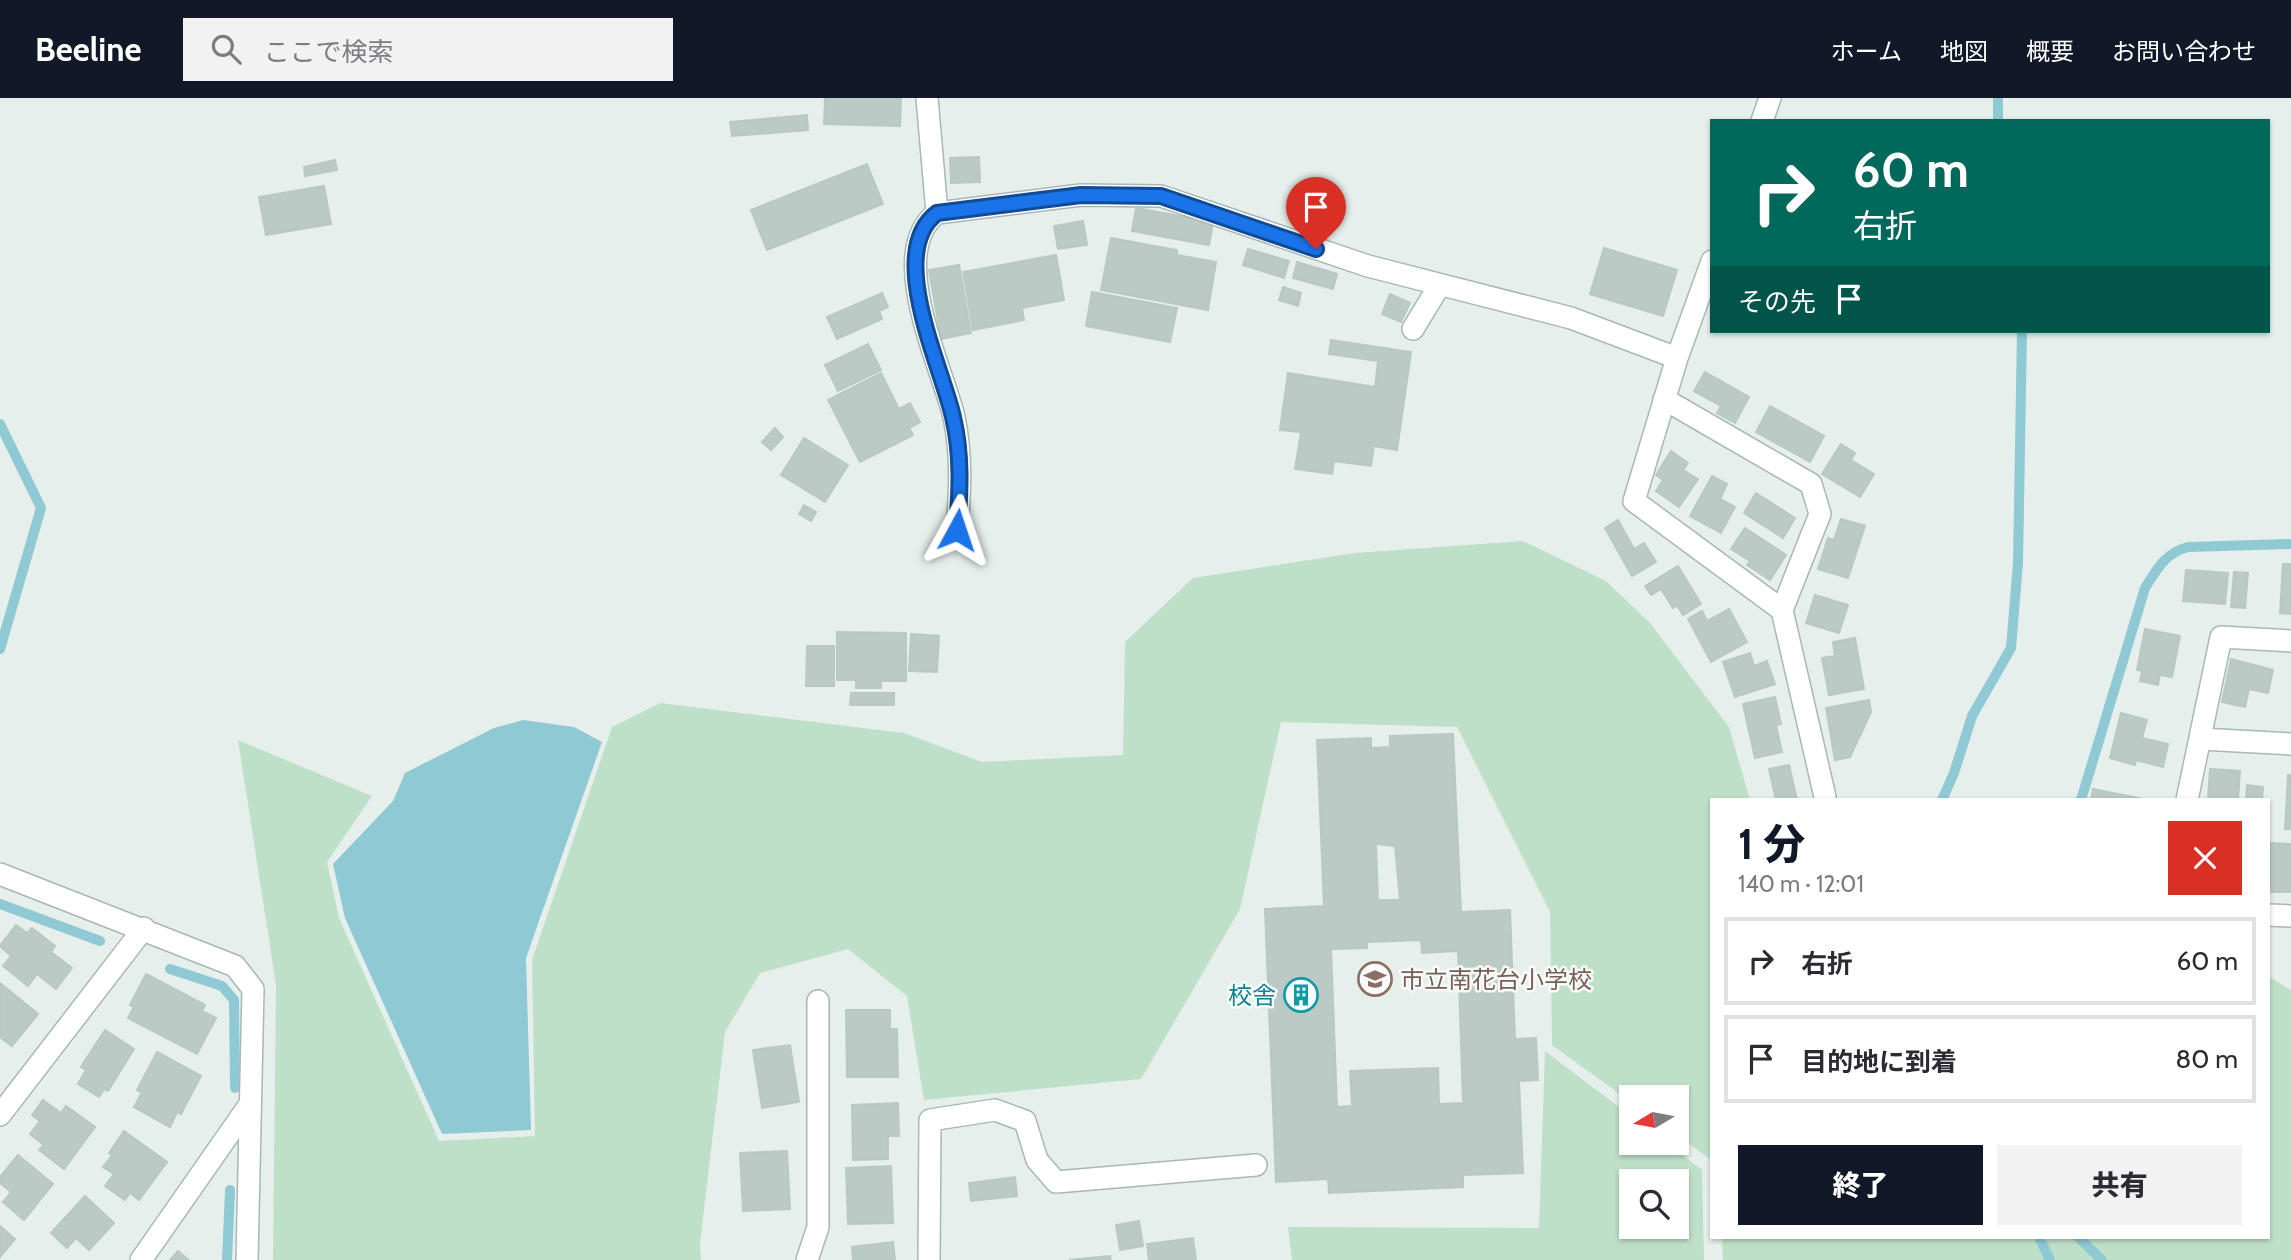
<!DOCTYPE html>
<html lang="ja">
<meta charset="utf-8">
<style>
:root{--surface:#fff;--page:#f2f2f3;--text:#2b2b33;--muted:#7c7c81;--line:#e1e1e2;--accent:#111827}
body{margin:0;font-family:Cabin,"Noto Sans JP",sans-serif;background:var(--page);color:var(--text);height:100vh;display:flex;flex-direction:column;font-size:26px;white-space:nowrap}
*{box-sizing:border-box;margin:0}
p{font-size:23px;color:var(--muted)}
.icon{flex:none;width:38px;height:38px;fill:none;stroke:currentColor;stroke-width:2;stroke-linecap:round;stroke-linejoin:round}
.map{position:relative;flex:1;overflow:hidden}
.details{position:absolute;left:1710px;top:700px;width:560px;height:441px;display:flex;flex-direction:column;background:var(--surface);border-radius:0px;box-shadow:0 2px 5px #0004}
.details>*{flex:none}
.banner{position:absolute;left:1710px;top:21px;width:560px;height:214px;border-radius:0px;box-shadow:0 2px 5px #0004;background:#00695c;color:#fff;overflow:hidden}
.needle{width:46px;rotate:260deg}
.tools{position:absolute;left:1619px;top:987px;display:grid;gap:14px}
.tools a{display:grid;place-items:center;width:70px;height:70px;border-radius:0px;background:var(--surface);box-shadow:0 2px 5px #0004;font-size:35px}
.pin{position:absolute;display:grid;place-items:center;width:60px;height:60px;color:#fff;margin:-72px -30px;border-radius:50% 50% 50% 0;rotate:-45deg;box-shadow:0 0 7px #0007}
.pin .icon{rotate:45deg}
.me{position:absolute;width:77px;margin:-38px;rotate:5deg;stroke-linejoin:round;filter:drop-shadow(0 0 5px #0008)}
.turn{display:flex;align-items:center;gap:24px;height:147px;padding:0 28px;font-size:32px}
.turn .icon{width:91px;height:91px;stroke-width:2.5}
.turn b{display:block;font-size:49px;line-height:60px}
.then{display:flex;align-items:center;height:66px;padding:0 28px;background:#0003;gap:14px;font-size:26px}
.round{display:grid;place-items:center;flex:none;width:74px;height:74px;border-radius:0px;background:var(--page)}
.headline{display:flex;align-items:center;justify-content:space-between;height:119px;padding:0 28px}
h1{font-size:42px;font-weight:800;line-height:52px;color:var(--accent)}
.button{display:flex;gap:14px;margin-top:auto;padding:14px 28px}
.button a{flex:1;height:80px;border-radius:0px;background:var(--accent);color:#fff;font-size:28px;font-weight:800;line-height:80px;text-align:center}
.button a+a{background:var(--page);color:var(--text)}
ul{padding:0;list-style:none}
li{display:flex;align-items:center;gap:21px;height:88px;margin:0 14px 10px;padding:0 14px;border:4px solid var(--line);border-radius:0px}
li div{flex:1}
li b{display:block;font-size:26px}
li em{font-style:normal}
header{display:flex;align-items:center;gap:42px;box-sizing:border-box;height:98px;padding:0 35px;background:var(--accent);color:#fff}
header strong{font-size:33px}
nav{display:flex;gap:38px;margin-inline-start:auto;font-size:24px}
.search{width:490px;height:63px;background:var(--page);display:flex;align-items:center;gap:18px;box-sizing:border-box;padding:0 24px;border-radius:0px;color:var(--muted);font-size:26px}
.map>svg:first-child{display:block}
</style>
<header>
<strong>Beeline</strong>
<div class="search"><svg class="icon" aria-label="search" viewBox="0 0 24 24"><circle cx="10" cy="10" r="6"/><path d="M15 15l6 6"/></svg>ここで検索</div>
<nav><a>ホーム</a><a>地図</a><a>概要</a><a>お問い合わせ</a></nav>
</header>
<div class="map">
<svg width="2291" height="1162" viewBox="0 0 2291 1162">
<rect width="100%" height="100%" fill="#e6efeb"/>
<path fill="#bfe0c8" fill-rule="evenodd" d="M1523,443L1606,483L1650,525L1729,629L1750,702H1712L1711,1062L1677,1037L1676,999H1631V1004L1552,947L1550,814L1457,629L1281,624L1240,811L1141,981L924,1002L907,898L848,851L760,875L725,934L700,1145L701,1162H273L276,887L238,642L372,698L327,764L339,820L439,1043L535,1038L532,862L612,629L660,605L904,635L982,664L1123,657L1125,544L1193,480L1355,455Z
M2268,878L2291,892V1162H1723L1722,1139H2268Z
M1545,953L1631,1018V1045H1666L1702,1072L1704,1162H1292L1288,1129L1539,1130ZM1631,1083H1676V1129H1631Z"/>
<path fill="#8ec9d4" d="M523,622L574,629L602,644L526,860L531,1032L442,1036L345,820L333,766L393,703L405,675L494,630Z"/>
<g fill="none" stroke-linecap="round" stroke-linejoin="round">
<path stroke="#8ec9d4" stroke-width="10" d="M1998,23V0
M0,326L41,410L0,551
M1942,702L1954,675L1972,618L2011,550L2018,465L2022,233
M2081,702L2145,490C2157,471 2165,455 2188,449L2291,446
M0,806L100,843
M170,871L222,888L234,902L235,990
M2039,1139L2050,1162
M2078,1139L2102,1162
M227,1162L230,1092"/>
</g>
<path fill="#bbcac4" stroke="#b8c9c2" stroke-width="2" fill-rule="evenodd" d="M825,0H901L900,28L824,26Z
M807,17L808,32L732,38L730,24Z
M979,59L980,84L951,85L950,60Z
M335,62L337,72L305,78L304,69Z
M867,66L883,106L767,152L751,112Z
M324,88L331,126L266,137L259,99Z
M1136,110L1213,124L1209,147L1132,133Z
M1083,123L1087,147L1058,151L1054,128Z
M1111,140L1177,152V157L1216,164L1208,212L1101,192Z
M1604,150L1677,172L1663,218L1590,196Z
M1248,151L1289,163L1284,180L1243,167Z
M1056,157L1064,202L1022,210L1024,222L973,232L963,174Z
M1297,164L1337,176L1333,191L1293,180Z
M959,167L971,235L941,241L929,172Z
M1283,189L1301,195L1298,208L1279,202Z
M1092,194L1177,210L1170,244L1086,228Z
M882,195L888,209L879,213L882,221L837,241L827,219Z
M1390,196L1410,205L1401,224L1382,216Z
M1331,242L1411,254L1397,352L1374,348L1371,368L1334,363L1332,376L1295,371L1301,334L1280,332L1288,275L1375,289L1378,263L1329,256Z
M868,246L881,272L838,293L825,267Z
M1705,274L1749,299L1735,325L1717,315L1721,308L1694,293Z
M881,275L899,311L910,305L920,324L909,330L913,337L860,364L828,302Z
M1770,308L1824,338L1810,364L1756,334Z
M775,330L783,339L771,352L762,344Z
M804,340L848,367L825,404L781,377Z
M1841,346L1855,355L1851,362L1874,376L1860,399L1822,376Z
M1671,353L1688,365L1683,372L1698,381L1679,409L1656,393L1663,382L1656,377Z
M1712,378L1727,386L1720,401L1735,409L1721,435L1690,418Z
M1756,395L1795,420L1783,440L1744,415Z
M804,407L816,414L811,423L799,416Z
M1841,421L1865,428L1848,480L1818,471L1828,440L1834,442Z
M1618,422L1634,451L1644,445L1656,464L1632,478L1605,430Z
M1745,430L1786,457L1770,482L1747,467L1750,463L1731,451Z
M2283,466H2291V516L2280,515Z
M1678,468L1701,506L1683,517L1677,507L1673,510L1661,491L1651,497L1645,488Z
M2186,472L2228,475L2225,506L2183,503Z
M2234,474L2248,475L2245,510L2231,509Z
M1815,497L1848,507L1839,535L1806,525Z
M1729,511L1747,544L1711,564L1688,521L1702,513L1707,523Z
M2145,531L2180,538L2172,579L2160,577L2158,587L2140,583L2142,573L2137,572Z
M837,534L906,535V583H881V590H856V582H837Z
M911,536L939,538L937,574L909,573Z
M1855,540L1864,591L1829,597L1822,560L1835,558L1833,544Z
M807,548H834V588H806Z
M1750,555L1754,568L1767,563L1775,586L1735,599L1723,564Z
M2231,561L2273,572L2268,595L2249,591L2245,609L2222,604Z
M851,595H894V607H850Z
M1775,599L1781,626L1776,627L1782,654L1755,660L1743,606Z
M1869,602L1871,614L1850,659L1835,662L1826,610Z
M2121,615L2147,622L2142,640L2168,646L2163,669L2136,662L2135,667L2110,660Z
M1453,636L1461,814L1510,812L1515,941L1536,940L1538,982L1519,983L1523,1075L1463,1077V1089L1329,1095L1328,1081L1276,1084L1265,811L1324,808L1317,642L1371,640V650L1390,649V638ZM1376,746L1395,748L1400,802H1378ZM1421,842L1422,855L1458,853L1463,1005L1439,1006L1438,970L1350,973L1352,1008L1337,1009L1331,851L1367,850V844Z
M1789,667L1797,702H1776L1769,671Z
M2210,671L2240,673L2238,702H2208Z
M2288,677H2291V731H2285Z
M2247,687L2263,689L2262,702H2246Z
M2093,691L2143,701L2091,702Z
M2268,745L2291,746V794H2268Z
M16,827L27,835L32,830L55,848L51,854L72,870L56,891L37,876L28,888L3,868L11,858L0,848Z
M146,876L205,907L202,913L216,920L197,956L128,920L134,909L130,907Z
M0,885L38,916L12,948L0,939Z
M846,912H890V931H897L898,979H847Z
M105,932L134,951L108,993L104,991L99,999L78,986L86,972L81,969Z
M790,947L799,1004L762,1010L753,952Z
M157,954L201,978L181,1016L177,1014L170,1029L134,1009L142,994L137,992Z
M43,1002L61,1015L66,1008L95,1029L64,1071L39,1052L44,1047L30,1036L40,1023L32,1017Z
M898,1005L899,1038H888V1061L853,1062L852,1007Z
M124,1033L167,1064L139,1102L130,1095L125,1102L105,1088L114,1076L103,1069L112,1057L109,1055Z
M787,1053L790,1111L743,1113L740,1055Z
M18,1057L53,1086L24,1122L3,1104L11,1094L0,1085V1079Z
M891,1068L893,1125L848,1126L846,1070Z
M1015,1079L1017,1098L971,1103L969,1085Z
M85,1098L114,1125L89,1152L76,1140L67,1150L51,1135Z
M1139,1123L1143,1148L1120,1152L1116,1127Z
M0,1128L15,1141L0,1159Z
M1193,1140L1196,1162H1149L1147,1146Z
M893,1144L895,1162H853L852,1149Z
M178,1153L189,1162H170Z
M1110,1158L1111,1162H1069Z"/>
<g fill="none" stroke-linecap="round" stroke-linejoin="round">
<g stroke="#a8b8b2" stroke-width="24">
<path id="minor" d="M927,0L937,115
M1762,23L1770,0
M1413,231L1439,188
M1677,260L1634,403L1782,512L1825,699
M1664,301L1811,386L1820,416L1782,512
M957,432C960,393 962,357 954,319C942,269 885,154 937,115L1081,97L1161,98L1368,168L1571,220L1677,260L1712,163
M2201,641L2291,646
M2187,702L2221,539L2291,543
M0,776L235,868L253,891L247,1162
M2268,817L2291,818
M0,1017L144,830
M141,1162L250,1006
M807,1162L818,1129V903
M929,1162L930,1022L995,1012L1025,1023L1037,1062L1056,1084L1256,1067"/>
</g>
<use href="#minor" stroke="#fff" stroke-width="21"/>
</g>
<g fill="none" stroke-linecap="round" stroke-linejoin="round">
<g stroke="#114b97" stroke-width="18">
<path id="route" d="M957,432C960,393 962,357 953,319C942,269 885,154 937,115L1081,97L1161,98L1316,151"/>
</g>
<use href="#route" stroke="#1a73e8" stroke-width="12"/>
</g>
<defs>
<g id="school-ring" transform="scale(1.75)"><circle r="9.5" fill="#f7fbf9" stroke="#8d6e63" stroke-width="1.5"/><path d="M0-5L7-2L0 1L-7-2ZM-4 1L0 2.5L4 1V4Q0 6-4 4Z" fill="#8d6e63"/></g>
<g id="building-ring" transform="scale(1.75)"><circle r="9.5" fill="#f7fbf9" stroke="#0f9aa8" stroke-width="1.5"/><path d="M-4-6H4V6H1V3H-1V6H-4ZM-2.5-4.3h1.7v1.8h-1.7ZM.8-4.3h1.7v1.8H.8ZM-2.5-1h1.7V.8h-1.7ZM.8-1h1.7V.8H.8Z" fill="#0f9aa8"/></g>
</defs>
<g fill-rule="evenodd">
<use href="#school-ring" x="1375" y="881"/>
<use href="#building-ring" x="1301" y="897"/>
</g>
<g text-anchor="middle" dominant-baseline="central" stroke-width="5" stroke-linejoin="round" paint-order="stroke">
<g font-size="24" fill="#785e54" stroke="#f7fbf9" text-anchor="start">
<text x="1400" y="881">市立南花台小学校</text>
</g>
<g font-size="24" fill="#0d838f" stroke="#f7fbf9" text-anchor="end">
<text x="1276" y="897">校舎</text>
</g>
</g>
</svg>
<div class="tools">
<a><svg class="needle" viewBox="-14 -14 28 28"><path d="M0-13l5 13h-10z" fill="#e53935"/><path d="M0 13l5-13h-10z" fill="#7c7c81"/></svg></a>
<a><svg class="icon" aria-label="search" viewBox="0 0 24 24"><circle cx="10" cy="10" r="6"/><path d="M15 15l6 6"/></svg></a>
</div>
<div class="pin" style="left:1316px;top:151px;background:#d93025"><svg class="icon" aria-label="arrive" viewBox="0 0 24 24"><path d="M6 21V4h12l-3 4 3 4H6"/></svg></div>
<svg class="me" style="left:957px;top:432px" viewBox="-20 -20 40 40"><path d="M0-17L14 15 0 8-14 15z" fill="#1a73e8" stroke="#fff" stroke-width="4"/></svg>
<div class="banner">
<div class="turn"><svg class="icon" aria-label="right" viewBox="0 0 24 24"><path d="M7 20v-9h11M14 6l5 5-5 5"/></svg><div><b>60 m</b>右折</div></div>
<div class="then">その先<svg class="icon" aria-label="arrive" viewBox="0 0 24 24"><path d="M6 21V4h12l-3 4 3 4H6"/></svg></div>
</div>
<section class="details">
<div class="headline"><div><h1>1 分</h1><p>140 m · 12:01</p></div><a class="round" style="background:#d93025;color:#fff"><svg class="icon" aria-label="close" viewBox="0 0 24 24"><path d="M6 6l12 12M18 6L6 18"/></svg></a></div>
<ul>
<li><svg class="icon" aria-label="right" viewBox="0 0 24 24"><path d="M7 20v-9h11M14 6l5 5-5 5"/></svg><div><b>右折</b></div><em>60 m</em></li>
<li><svg class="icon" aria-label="arrive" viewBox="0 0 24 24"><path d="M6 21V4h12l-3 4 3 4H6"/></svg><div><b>目的地に到着</b></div><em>80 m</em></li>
</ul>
<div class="button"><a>終了</a><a>共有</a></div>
</section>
</div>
